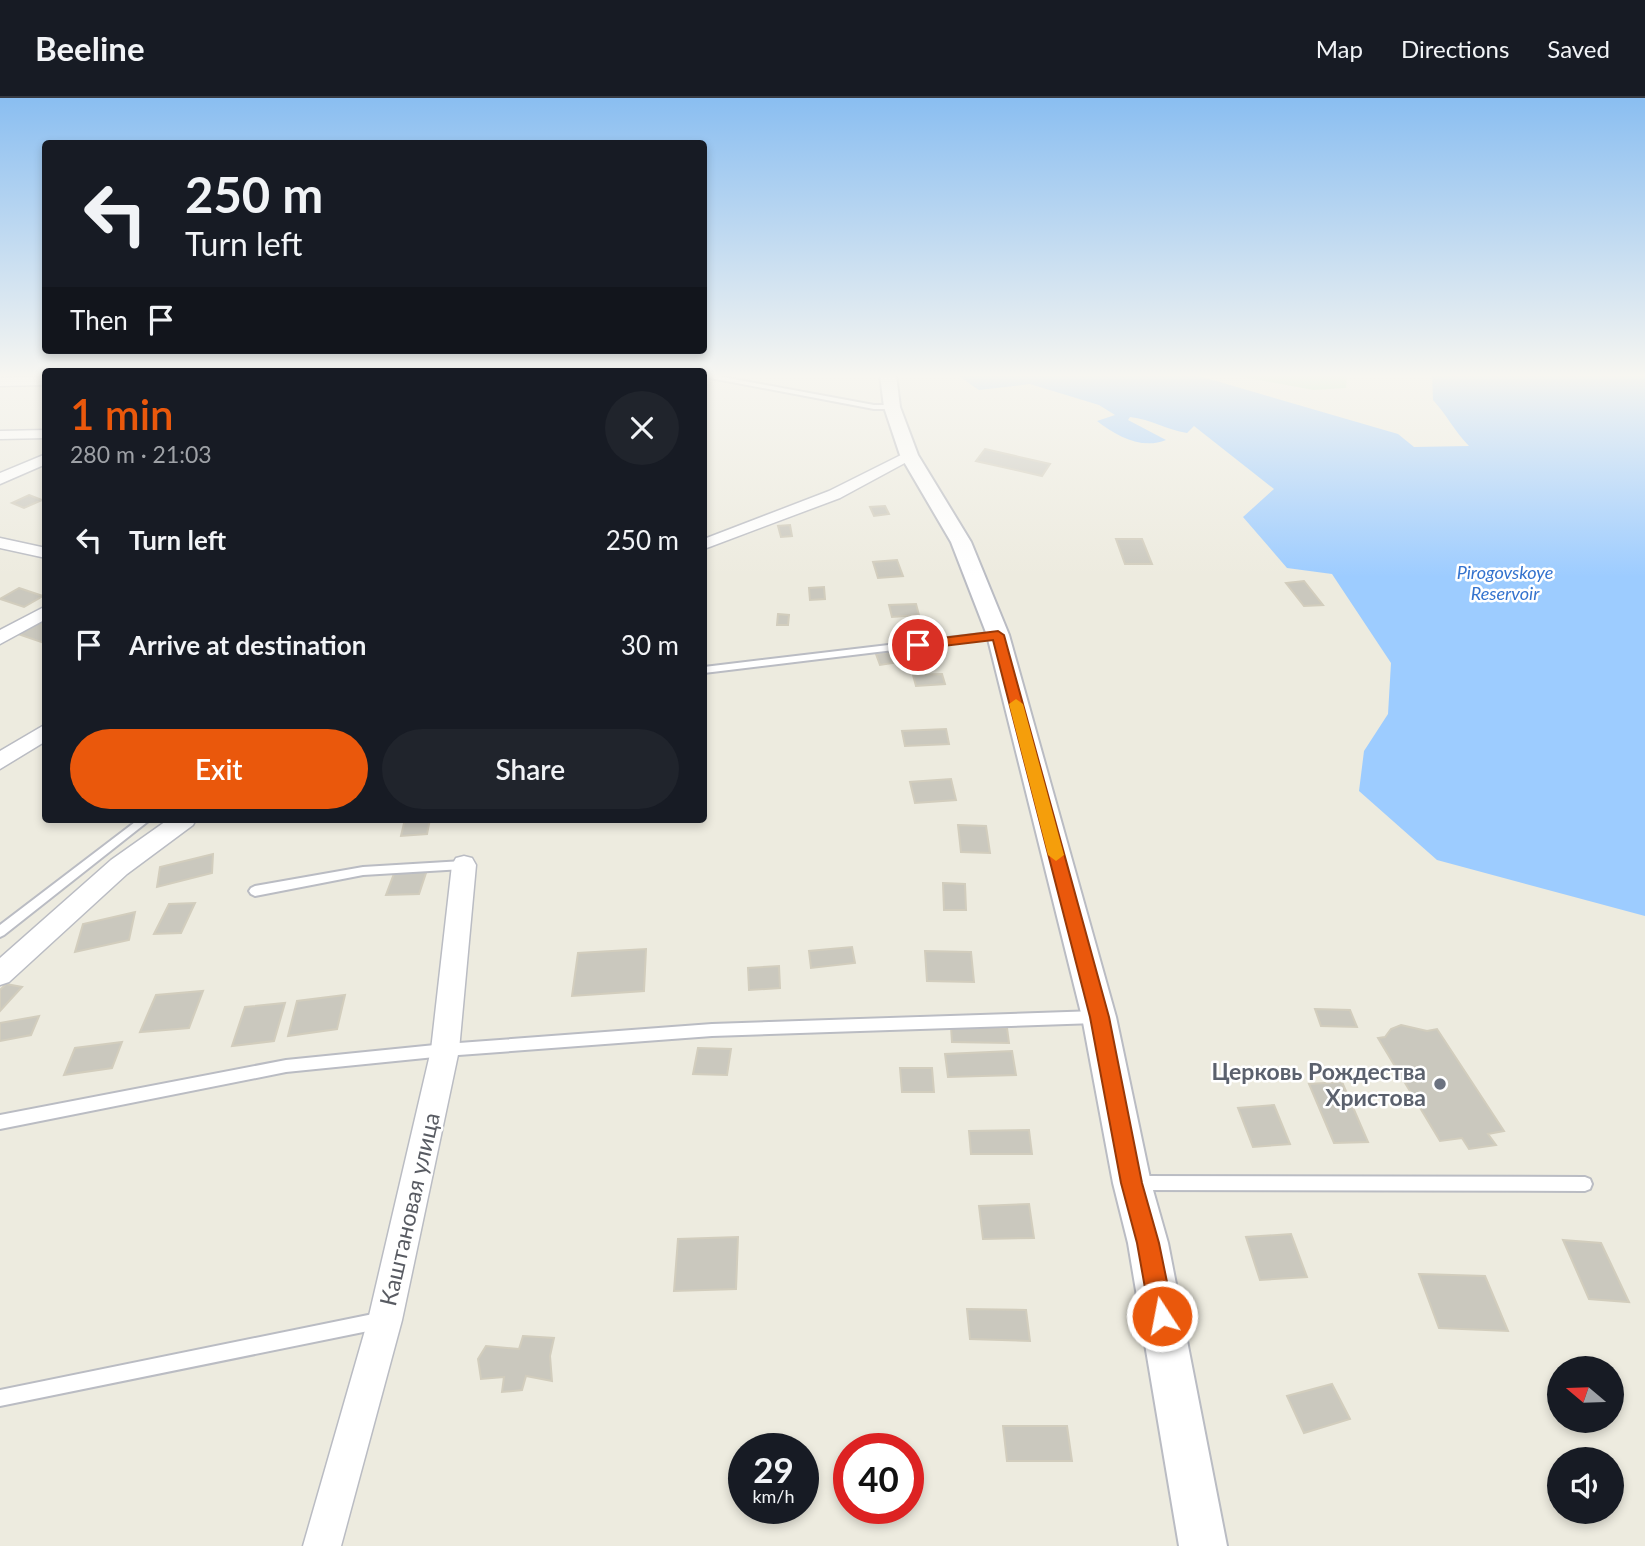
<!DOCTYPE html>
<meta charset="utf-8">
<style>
:root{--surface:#171b24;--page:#20242c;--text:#f1f3f6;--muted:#9ea1a6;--line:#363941;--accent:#ea580c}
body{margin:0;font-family:Lato,sans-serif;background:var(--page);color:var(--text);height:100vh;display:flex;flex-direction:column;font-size:26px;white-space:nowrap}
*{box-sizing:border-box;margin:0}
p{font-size:23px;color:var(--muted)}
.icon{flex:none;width:38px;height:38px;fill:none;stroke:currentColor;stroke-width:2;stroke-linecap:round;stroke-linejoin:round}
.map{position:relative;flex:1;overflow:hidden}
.side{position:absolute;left:42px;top:270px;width:665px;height:455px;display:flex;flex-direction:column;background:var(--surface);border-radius:7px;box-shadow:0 4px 10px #0003}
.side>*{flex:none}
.guide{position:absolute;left:42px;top:42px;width:665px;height:214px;border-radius:7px;box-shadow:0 4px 10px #0003;background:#171b24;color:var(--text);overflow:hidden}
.needle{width:46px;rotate:289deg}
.controls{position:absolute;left:1547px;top:1258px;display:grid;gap:14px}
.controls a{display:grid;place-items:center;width:77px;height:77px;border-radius:50%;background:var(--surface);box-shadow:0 4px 10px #0003;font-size:35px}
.speed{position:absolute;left:728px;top:1335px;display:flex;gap:14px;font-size:35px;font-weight:700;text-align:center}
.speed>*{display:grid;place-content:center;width:91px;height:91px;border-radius:50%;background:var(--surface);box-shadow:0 4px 10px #0003;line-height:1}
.speed small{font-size:18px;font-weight:400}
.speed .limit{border:10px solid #d22;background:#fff;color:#111}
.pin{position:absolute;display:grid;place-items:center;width:60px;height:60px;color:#fff;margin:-30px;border:4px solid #fff;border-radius:50%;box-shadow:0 2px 7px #0007}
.me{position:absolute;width:77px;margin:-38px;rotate:349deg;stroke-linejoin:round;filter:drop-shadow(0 0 5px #0008)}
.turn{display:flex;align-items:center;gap:24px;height:147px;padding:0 28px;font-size:32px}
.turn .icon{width:91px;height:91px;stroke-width:2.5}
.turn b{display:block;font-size:49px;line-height:60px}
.then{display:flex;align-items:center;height:66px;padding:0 28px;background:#0003;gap:14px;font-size:26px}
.round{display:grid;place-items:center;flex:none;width:74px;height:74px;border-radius:37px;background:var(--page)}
.head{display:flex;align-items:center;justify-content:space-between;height:119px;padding:0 28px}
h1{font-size:42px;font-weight:600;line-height:52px;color:var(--accent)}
.primary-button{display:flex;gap:14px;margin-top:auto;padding:14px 28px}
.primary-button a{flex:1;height:80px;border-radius:42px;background:var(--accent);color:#fff;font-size:28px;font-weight:600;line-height:80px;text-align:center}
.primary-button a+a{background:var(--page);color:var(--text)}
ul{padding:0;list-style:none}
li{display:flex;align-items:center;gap:21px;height:105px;padding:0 28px}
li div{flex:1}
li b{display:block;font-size:26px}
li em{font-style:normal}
header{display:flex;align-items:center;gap:42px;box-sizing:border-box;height:98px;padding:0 35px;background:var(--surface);border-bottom:2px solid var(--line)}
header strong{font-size:33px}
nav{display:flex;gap:38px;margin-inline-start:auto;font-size:24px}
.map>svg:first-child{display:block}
</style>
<header>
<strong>Beeline</strong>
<nav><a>Map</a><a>Directions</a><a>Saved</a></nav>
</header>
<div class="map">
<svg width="1645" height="1448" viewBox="0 0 1645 1448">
<rect width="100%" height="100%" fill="#edebdf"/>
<path fill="#b8e8bc" d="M1232,277H1347L1346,290L1313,292Z"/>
<path fill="#9dccff" d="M957,277L1199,278L1398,336L1414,349L1469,348C1455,334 1447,317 1433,302L1432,277H1645V818L1437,762L1359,693L1364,653L1388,616L1391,565L1332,476L1287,470L1243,419L1274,391L1194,328L1187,335C1167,332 1151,321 1130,319L1128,322L1166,342C1142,352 1116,338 1097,323L1115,317L1099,307L1030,286L979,292Z"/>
<path fill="#cac8be" stroke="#d2cdbd" stroke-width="2" d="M985,351L1050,366L1042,378L976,363Z
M29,397L42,402L24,410L12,405Z
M885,408L889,416L874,418L870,409Z
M790,427L792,438L781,439L778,428Z
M1116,441H1142L1152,466H1125Z
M897,462L903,478L878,480L873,464Z
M1304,483L1323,507L1304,508L1286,485Z
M824,489L825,501L810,502L809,490Z
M19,490L43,498L24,509L0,501Z
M916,506L919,517L892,519L889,507Z
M778,516L789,517L788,527H777Z
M46,519L44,545L18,536Z
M889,554L893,565L880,567L876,556Z
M942,576L945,586L916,588L913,577Z
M946,631L949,646L905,648L902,633Z
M951,681L956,702L915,705L910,684Z
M405,721H430L427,736L401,738Z
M958,727L986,728L990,755L961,754Z
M213,756L212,775L157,789L160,769Z
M427,772L419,796L386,797L395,773Z
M943,785L965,786L966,812H944Z
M195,805L181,835L154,836L169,806Z
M135,814L129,842L75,854L83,826Z
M852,849L855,865L811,870L809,853Z
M646,851L644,893L572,898L578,855Z
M925,853L971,854L974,884L927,883Z
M779,868L780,890L749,892L748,870Z
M6,886L22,889L0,913V892Z
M203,893L189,930L140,934L156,897Z
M345,897L337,931L288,938L297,903Z
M285,905L274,943L232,948L245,909Z
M1315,911L1350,912L1357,929L1321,928Z
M39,918L31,937L0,943V925Z
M1401,927L1427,933L1437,931L1504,1033L1488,1036L1496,1047L1469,1051L1462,1040L1440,1043L1378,940L1385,939L1391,931Z
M951,929L1007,930L1009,945L952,944Z
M122,944L112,970L64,977L75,950Z
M698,950L731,951L727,977L693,976Z
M1012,953L1016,977L948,979L945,956Z
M900,970H932L934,994H902Z
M1342,984L1368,1044L1334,1045L1309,986Z
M1274,1007L1290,1046L1253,1049L1238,1010Z
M1029,1032L1032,1056H971L969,1033Z
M1029,1106L1034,1140L983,1141L979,1108Z
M1291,1136L1307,1179L1260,1182L1246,1139Z
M738,1139L736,1191L674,1193L678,1141Z
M1563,1142L1601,1145L1629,1204L1589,1201Z
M1419,1176L1485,1178L1508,1233L1439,1230Z
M967,1211L1026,1212L1030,1243L970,1241Z
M523,1238L554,1240L550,1258L552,1283L526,1278L522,1292L502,1294L504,1279L481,1281L478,1261L486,1248L519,1251Z
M1332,1286L1350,1321L1304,1335L1287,1298Z
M1003,1328H1067L1072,1363H1007Z"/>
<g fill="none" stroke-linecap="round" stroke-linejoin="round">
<g stroke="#babcc3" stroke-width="4">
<path id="service" d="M704,277H712L874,307H892L895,309L892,311H874L705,279Z
M998,534L1002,537L1001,539L704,575V569Z
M139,721H151L4,837L0,839V827Z
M463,763L467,764L468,767L467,770L463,771L363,777L255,798L251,796L249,793L251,790L255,788L363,769Z
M1096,913L1100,915L1102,919L1100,923L1096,925L712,938L445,958L286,974L0,1031V1017L286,962L445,946L712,926Z
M1138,1078L1585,1079L1590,1081L1592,1086L1590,1091L1585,1093L1138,1092L1133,1090L1131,1085L1133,1080Z
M378,1215L383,1218L386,1223L383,1228L378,1231L0,1308V1292Z"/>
</g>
<g stroke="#babcc3" stroke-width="3">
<path id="minor" d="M46,279V287L0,288V280Z
M46,332V340L0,341V333Z
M909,353L916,357L914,360L840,400L704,451V441L829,393Z
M46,356V366L0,386V375Z
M0,440L46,450V460L0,450Z
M46,508V521L0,546V532Z
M46,626V643L0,671V653Z
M169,721H196L193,727L127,776L9,884L0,887V860L111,762Z
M464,758L472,760L476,767L459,952L402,1222L341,1448H303L368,1222L431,952L452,767L456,760Z"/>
</g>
<g stroke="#babcc3" stroke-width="4">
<path id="tertiary" d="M880,277H896L900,309L918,357L971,444L1009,537L1116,919L1151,1085L1168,1145L1227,1448H1179L1128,1145L1113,1085L1082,919L987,537L951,444L900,357L884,309Z"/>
</g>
<use href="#service" fill="#fff" fill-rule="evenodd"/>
<use href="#minor" fill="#fff" fill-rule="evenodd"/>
<use href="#tertiary" fill="#fff" fill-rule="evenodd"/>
</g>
<linearGradient id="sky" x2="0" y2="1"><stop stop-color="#8abef1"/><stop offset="0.58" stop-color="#f7f6f1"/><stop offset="1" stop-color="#f7f6f1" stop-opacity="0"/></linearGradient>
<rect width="1645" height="479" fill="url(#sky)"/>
<path fill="#ea580c" stroke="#983908" stroke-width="2" d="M998,533L1004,537L1109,919L1142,1085L1159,1145L1174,1218L1170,1226L1162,1230L1154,1226L1150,1218L1137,1145L1121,1085L1090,919L993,542L918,551L912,547L918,543Z"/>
<path fill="#f59e0b" d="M1016,601L1023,606L1064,757L1056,763L1048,757L1009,606Z"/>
<circle fill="#6b7280" stroke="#fff" stroke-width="2.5" cx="1440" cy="986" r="7"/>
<g text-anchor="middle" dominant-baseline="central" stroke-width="5" stroke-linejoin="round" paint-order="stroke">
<g font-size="18" font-style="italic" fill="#3473ce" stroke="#fff">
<text x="1505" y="474">Pirogovskoye<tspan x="1505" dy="21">Reservoir</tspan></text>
</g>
<g font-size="23" font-weight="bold" fill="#5b616d" stroke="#fff" text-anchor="end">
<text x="1426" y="973">Церковь Рождества<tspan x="1426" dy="26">Христова</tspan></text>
</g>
<g font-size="23" fill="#585b62" stroke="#fff">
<text transform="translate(409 1111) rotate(-77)">Каштановая улица</text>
</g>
</g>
</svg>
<div class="controls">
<a><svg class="needle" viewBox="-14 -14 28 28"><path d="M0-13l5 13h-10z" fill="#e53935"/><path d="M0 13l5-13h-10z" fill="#9ea1a6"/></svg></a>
<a><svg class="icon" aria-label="sound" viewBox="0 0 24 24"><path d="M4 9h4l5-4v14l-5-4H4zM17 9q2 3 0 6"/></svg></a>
</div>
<div class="speed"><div>29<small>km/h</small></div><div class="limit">40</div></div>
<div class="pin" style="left:918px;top:547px;background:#d93025"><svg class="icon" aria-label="arrive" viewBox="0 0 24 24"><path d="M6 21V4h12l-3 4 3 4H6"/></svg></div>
<svg class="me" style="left:1162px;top:1218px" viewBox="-20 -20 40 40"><circle r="17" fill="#ea580c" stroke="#fff" stroke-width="3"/><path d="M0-11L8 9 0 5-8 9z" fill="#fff"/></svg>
<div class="guide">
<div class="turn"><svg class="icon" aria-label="left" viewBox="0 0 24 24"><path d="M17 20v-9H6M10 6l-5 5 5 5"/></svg><div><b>250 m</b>Turn left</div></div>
<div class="then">Then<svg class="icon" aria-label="arrive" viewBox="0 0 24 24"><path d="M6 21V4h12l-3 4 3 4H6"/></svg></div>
</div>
<section class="side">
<div class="head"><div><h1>1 min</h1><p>280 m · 21:03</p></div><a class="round"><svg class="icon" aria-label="close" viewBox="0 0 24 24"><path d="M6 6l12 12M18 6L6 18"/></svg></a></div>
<ul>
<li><svg class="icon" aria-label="left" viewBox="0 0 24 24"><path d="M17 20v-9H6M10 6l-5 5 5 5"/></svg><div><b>Turn left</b></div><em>250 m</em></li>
<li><svg class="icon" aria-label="arrive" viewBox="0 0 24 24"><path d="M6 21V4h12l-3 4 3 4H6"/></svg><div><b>Arrive at destination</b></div><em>30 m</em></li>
</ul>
<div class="primary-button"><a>Exit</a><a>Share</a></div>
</section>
</div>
